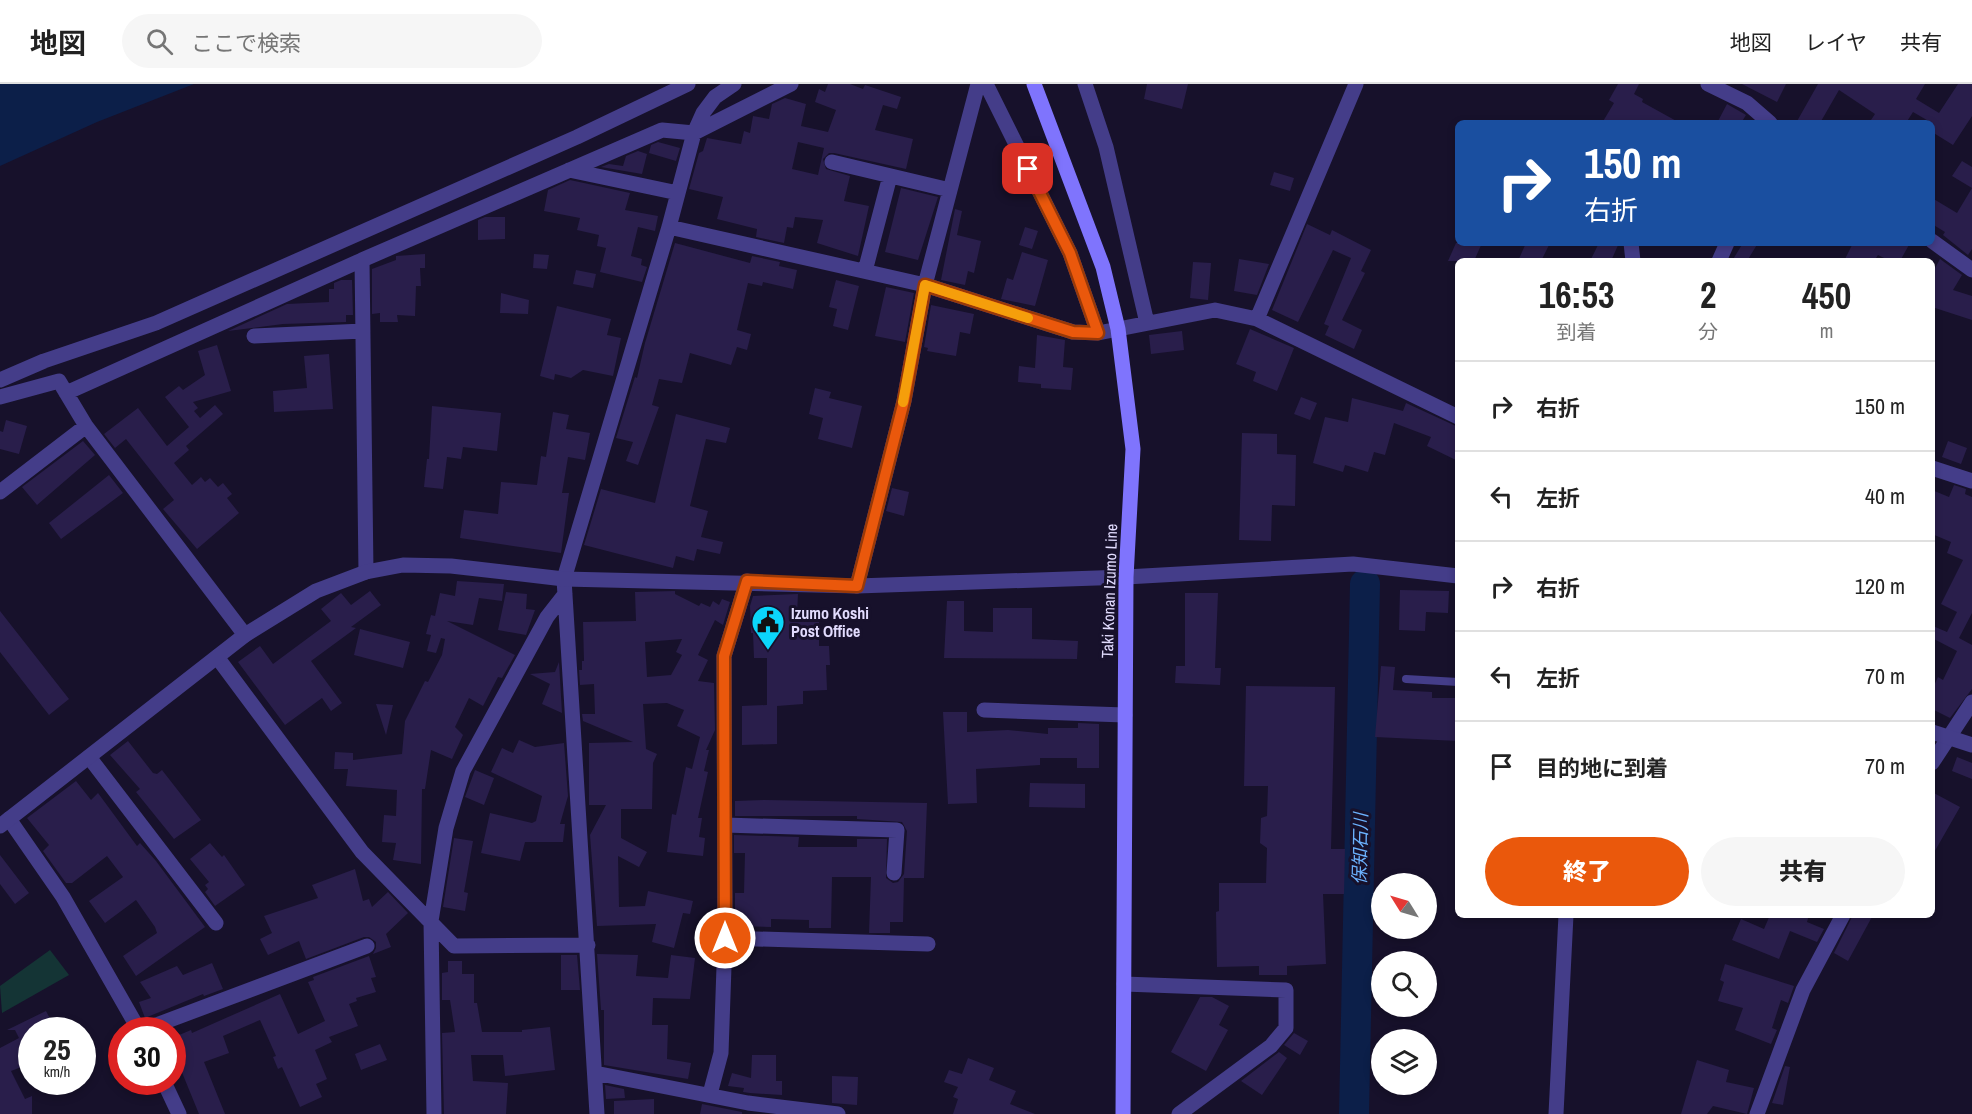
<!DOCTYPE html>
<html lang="ja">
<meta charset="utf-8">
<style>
:root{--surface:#fff;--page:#f6f6f6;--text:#222;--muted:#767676;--line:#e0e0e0;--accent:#ea580c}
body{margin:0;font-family:"Archivo Narrow","Noto Sans JP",sans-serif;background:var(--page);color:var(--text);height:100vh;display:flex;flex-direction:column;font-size:22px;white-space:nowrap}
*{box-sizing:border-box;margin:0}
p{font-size:20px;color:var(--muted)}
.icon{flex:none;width:33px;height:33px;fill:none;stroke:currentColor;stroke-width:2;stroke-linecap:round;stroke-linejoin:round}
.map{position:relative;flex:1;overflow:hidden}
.details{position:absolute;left:1455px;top:174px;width:480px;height:660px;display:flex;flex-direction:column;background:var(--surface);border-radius:9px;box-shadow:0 3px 9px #0003}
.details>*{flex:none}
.guide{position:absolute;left:1455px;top:36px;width:480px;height:126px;border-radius:9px;box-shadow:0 3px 9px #0003;background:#1a4fa0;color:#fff;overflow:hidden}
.needle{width:39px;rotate:307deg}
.controls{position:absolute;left:1371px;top:789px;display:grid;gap:12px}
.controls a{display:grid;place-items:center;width:66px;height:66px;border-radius:50%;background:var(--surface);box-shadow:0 3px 9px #0003;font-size:30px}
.speed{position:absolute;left:18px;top:933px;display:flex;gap:12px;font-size:30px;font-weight:700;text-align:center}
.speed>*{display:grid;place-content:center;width:78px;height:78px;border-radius:50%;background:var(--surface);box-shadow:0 3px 9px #0003;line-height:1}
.speed small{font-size:15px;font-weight:400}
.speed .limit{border:9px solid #d22;background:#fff;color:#111}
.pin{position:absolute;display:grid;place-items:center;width:51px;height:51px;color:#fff;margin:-26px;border-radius:12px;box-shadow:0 3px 9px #0006}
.me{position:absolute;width:66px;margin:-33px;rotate:0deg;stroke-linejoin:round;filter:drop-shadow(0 0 4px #0008)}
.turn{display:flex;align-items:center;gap:21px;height:126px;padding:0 30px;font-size:27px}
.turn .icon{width:78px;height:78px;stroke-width:2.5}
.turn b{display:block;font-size:42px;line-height:51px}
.eta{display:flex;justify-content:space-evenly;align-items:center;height:102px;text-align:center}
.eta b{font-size:36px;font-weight:800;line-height:42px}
.cta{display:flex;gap:12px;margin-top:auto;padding:12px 30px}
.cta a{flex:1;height:69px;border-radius:36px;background:var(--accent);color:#fff;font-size:24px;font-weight:800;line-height:69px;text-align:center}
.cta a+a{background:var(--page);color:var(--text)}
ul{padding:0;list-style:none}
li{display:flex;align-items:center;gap:18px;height:90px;padding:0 30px;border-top:2px solid var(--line)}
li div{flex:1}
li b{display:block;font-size:22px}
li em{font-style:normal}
header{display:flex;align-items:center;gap:36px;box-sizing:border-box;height:84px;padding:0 30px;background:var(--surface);border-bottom:2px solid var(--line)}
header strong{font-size:28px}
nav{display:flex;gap:33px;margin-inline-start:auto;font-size:21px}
.search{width:420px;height:54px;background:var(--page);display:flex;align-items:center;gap:15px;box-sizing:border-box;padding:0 21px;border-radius:33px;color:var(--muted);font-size:22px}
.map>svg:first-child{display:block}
</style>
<header>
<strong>地図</strong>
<div class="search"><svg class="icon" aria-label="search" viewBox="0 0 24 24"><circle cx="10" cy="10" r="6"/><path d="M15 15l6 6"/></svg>ここで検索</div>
<nav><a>地図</a><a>レイヤ</a><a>共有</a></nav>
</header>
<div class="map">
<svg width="1972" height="1030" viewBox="0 0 1972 1030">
<rect width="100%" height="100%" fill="#17112b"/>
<path fill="#143435" d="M50,866L69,891L2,929L0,902Z"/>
<path fill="#0c1f49" d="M0,0H194L97,38L0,82Z"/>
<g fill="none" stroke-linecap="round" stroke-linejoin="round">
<path stroke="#0c1f49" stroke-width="30" d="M1354,1030L1365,500"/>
</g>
<path fill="#291e4b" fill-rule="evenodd" d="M828,0H850L863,5L865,1L901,13L897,25L883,21L875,46L913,55L906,85L834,69H829L823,75L826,85L850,92L844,117L869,122L858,172L817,159L823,136L795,133L793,144L787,143L784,159L756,153L757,145L717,135L723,113L689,105L699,69L703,67L707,54L741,60L744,47L750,49L753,32L769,35L772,20L785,14L806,20L801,42L828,48L836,26L815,18L819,5L825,8ZM798,58L824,64L818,91L792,85Z
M1147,0H1188L1182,25L1144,15Z
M1618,0H1639L1634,10L1643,15L1642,18L1680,39H1602L1614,19L1609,16Z
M1742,0H1786L1777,18Z
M1818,0H1925L1916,15L1939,29L1958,0H1972V32L1953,61L1932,48V39L1913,28L1906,39H1869L1875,30L1839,6L1820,39H1796Z
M1727,20L1746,31L1741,39H1717Z
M658,58L680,64L676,77L649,69L651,61Z
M638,67L647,70L642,90L601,83L609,80L623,82L626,72Z
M1962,77L1972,83V104L1952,92Z
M1274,88L1294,94L1290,107L1270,101Z
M570,96L630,109L625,126L658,132L655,147L638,143L631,172L642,175L641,181L647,183L642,198L600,188L606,164L597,162L599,151L577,146L580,134L544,127L548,106Z
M901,104L938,113L918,176L885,168Z
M1972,104V165L1968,171L1943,151L1945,148L1932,140V114L1957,129Z
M955,125L962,127L957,151L981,157L974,189L968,187L965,201L941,196Z
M485,133H505V155L478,156V136Z
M1307,140L1330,151L1332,146L1371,166L1361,187L1365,189L1342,236L1362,246L1354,265L1325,251L1329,242L1324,240L1351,174L1333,166L1298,238L1272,226Z
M1025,143L1038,147L1032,165L1019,161Z
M675,159L750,179L752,172L780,178L779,182L797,186L793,205L763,198L762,202L748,199L737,246L751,250L747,266L737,263L731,281L690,269L682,299L659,295L652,321L659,323L638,381L626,377L633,358L616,354L635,293L637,294L645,259Z
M1456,159H1482L1474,177H1448Z
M1526,159H1550L1541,177H1518Z
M1599,159H1619L1611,177H1590Z
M1743,159H1758L1747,177H1732Z
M1853,159H1910L1900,177H1890L1878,171L1874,177H1844Z
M1022,168L1048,176L1035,222L1001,215L1007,194L1013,196Z
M425,170V184H420L421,202H416L415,232L397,231L398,238H380V229L372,230V185L396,176V172Z
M534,170L549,171L547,185L533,184Z
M1239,175L1269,180L1257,211L1234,207Z
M1940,175L1962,191L1953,206L1972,212V236L1932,223V190Z
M1193,178L1211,179L1208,216L1190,214Z
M576,186L596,190L593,204L573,200Z
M341,196H352L353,231H346V238L283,240L228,247L287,220L329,218V205H334V199Z
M836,196L859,202L848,246L833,242L837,225L829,223Z
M886,203L914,209L905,258L875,252Z
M501,209L529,216L528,230L500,229Z
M931,221L974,230L970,250L960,248L956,272L927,267L928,264L924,263Z
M557,222L611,235L607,251L621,254L613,292L583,286L571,294L555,290L554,296L540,292Z
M1250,245L1294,264L1277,307L1253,297L1256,288L1236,280Z
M1182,247L1184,266L1151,270L1149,251Z
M1037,251L1065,256L1063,283L1073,284L1071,306L1041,304V300L1018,298L1019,282L1035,284Z
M217,261L231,307L193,318L198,324L194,327L200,334L215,321L223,330L186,362L189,366L174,379L192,401L201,393L205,398L210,394L218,403L223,399L232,410L227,414L239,429L197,465L163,425L174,416L126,355L115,364L104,350L138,324L167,362L189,343L165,313L179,302L183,306L205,291L198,267Z
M329,270L333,325L274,328L273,307L307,304L304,272Z
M815,304L831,308L829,314L862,322L852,364L818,355L823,334L809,330Z
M1301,313L1317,319L1310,336L1294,330Z
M1352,314L1403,327L1406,319L1458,343V377L1427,362L1431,353L1394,339L1385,371L1374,368L1368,388L1345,381L1343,388L1313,379L1325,333L1348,338Z
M432,322L501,329L497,367L463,363L461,375L447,373L443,405L424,403L427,375H429Z
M553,328L569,331L566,345L590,349L585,376L568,373L562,409H569L561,469L460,454L464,426L498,430L501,398L537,401L541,372L546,373Z
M676,330L730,344L726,359L706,355L690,422L708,427L701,453L723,458L720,470L697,465L694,477L676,472L673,484L584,461L601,405L655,419Z
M6,336L27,342L19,370L0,365V347L3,348Z
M1242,349L1277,350V370L1296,371L1295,422L1272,421L1271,457L1239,456Z
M83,357L95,371L37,421L22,403Z
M1948,357L1967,364L1961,380L1942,373Z
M109,391L123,409L61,455L49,439Z
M1954,401L1966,405L1965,410L1972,413V529L1959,554L1972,561V605L1950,634L1932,625V606L1938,593L1943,596L1957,567L1932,554V544L1933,542L1947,548L1957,528L1941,520L1963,476L1947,469L1951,458L1932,450V406L1949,413Z
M892,404L909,408L904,432L886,427Z
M457,497L504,500L502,517L479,514L473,541L447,537L515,571L502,594L498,593L483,622L469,614L455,643L463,651L452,675L431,666L425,705H422L421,780L393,776L396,759L382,758L384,731L396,732L397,706L346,702L348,685H334L335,668L353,669V676L402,670L405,637L425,597L428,598L442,571L445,555L441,554L436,569L427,567L431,551L426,550L431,531L435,532L440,509L455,512Z
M1400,506L1449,507L1448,529L1426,528L1425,547L1399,546Z
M370,507L381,521L351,543L356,544L311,577L342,619L331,627L322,614L285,641L238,578L260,562L273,580L331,537L321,525L341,509L351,521Z
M675,507V510L699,522L701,519L710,523L713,517L719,521L722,515L730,518L723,541L715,536L698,571L708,576L698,597L714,599L715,646L706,666H709L704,687L708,688L698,734H702L699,753L705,754L703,772L667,768L672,730L676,731L686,683L692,685L700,653L677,642L684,626L667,619L643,620L646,665L657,670L653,679L652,725H621V754L647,768L639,783L618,772L619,823L645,822L648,807L693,817L690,830L683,829L674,864L652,858L656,840L597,842L590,751L606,721H589V659L633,658L583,637L582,630H595L594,600L580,601L579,586H582V577H584L583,538L636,537L635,508ZM682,555L676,568L682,571L671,591L647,593L645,558Z
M506,508L527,510L526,525L535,526L526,551L498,546Z
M1185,509H1218L1215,584H1221L1220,601L1175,599L1176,582H1185Z
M798,510L797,530L819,531V562H829L830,581H826L827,606L803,607V620L777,622V660L742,661V622L767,621V574H754L753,549H751L750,522L753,512Z
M947,517H964V547L993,548V524H1032V555L1078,557L1077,575L944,574Z
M0,527L69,615L49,631L0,568Z
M360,545L410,558L403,584L354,571Z
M559,578L562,629L542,620L550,600L530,590L555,588Z
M1381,582L1395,583L1393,606L1432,608V614H1458V657L1375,653Z
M1246,602L1335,603L1331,765H1345L1344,810H1323L1326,880L1287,882V891H1259V882L1217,883L1216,828L1219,827V799H1266L1267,764L1260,759L1261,734L1267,732L1268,702H1244Z
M376,620L393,621L386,651Z
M943,628H967V648L1008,646L1048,650V644H1078V639L1099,640V684H1077V674H1040V681L976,685L977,719L948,720Z
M519,656L535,663L564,659L568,712L560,740H565L563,758H525L520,777L481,769L490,729L532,739L536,737L542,712L491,688L502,664L513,669Z
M128,657L153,689L157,690L162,686L201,736L174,755L136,708L140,705L110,671Z
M1957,673L1972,679V695L1952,687Z
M475,686L494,694L484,721L465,713Z
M76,697L91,716L98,709L137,762L140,759L156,777L205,843L136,892L123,872L157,849L155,843L136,816L105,839L89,817L123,793L107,772L72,799H66L43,767L49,761L27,734Z
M1030,699L1085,700V724L1029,723Z
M1932,708L1960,723L1932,772Z
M765,716L927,719L924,794H904L903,838H890V849H869L871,793H832L831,844H809V836L771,835V843L735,842V809H744L745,769H734V751L799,753L798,763H857V755H887L886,794L893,799L898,798L904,790L907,747L902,738L857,735V732H735V717Z
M454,754L473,757L464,808L468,809L465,827L443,823Z
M210,759L222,773L224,771L245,801L215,822L205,808L208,805L205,801L209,798L190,775Z
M0,771L29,809L15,820L0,800Z
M355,785L363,817L369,815L372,823L388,808L408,829L386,850L391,863L373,870L376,864V858L369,853H364L306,875L299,857L268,871L260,855L272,849L264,832L318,814L312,801Z
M1770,831H1809L1807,838L1824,845L1817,858L1790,847L1779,875L1732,856L1741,835L1764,845Z
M1853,831H1873L1848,877L1834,869Z
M597,870L638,871L636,892L668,894L671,871L695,874L690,915L653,914L652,941H668L667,975L691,979L688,995L604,981V926H601Z
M561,871H577L580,906H561Z
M369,872L376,893L371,894L376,908L356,914L357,917L349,920L358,942L329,953L332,958L315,966L327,995L316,1000L322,1013L300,1023L282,983L278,985L273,973L276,972L260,936L223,952L229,969L204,978L225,1030H199L172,964V954L191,946L192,949L280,910L298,950L325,937L308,898L314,896L313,893Z
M448,877H462V890H474V919H477L482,948H522V946L550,943L555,986L505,992L503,971H471L473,997L508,999L506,1030H444L442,949L455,948L450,916H442V889L448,888Z
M212,879L223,905L204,912L203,910L145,934L139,918L151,914L140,898L177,882L183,891Z
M1725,880L1794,902L1788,919L1781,916L1772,944L1777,946L1771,960L1735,946L1743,924L1718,917L1724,898L1720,896Z
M1200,913H1212L1229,922L1219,941L1228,946L1206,987L1171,968Z
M46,927L56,946H32V979L11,987L25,1015L32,1012V1030H0V964L19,954L15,946H7Z
M1294,949L1308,957L1300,971L1284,961Z
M380,960L387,976L361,986L355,970Z
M1279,968L1287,974L1262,1011L1241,997Z
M752,971H776V997H782V1011L750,1009L743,1008L744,1004L728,1002L732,989L751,994Z
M968,974L994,984L989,996L1016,1007L1010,1020L1035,1030H953L958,1015L953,1013L958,1003L944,998L949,986L962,990Z
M1697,976L1729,986L1726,998L1754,1004L1747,1030L1713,1022L1707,1030H1681Z
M1785,982L1790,983L1783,1021L1772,1019Z
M832,992L858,993L857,1021L832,1019Z
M605,1001L624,1005L625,1014L606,1015Z
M654,1015V1030H614V1017Z
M702,1020L742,1028V1030H700Z"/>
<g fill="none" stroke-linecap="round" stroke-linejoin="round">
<path stroke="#443d89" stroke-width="8" d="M1406,595L1458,598"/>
<path stroke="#443d89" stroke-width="15" d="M986,0L1070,169L1098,249
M1085,0L1106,63L1147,239
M1708,0L1747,19L1770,39
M832,78L950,106
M569,86L678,109
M669,143L925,201L1073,248L1098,249L1215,226L1257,235L1458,333
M1932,157L1972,186
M1631,159L1633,177
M1719,177L1727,159
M865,187L890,92
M1257,235L1356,0
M254,252L363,247
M0,296L44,277L156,239L577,53L688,0
M66,309L362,176
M0,313L59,297L86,342L245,551
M1932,384L1972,397
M0,408L86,342
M366,488L362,176L662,46L694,49L791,0
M857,502L904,317L925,201L978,0
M217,573L362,768L454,862L588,861
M984,626L1125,631
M89,673L216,839
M1932,679L1972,618
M9,735L63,813L139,946
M725,741L897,746L894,789
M725,854L928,860
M1124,900L1286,906V944L1271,962L1179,1030
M143,946L367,862
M595,989L748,1019L838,1030
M164,998L179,1030
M710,1010L721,969L725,854L724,572L747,497
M434,1030L431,837L446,744L463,687L547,533L565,510
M597,1030L564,495L669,143L694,49L703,29L715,13L734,0
M1556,1030L1566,831
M1757,1030L1803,906L1843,831"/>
<path stroke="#443d89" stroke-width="15" d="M1932,648L1972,661
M0,742L245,551L316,507L366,488L403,481L451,482L564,495L857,502L1126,493L1353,480L1458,492"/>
<path stroke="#7f74fd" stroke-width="15" d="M1034,0L1103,183L1118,245L1133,365L1126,493L1123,1030"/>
</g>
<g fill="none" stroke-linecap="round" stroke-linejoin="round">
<g stroke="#983908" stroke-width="15">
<path id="route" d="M725,854L724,572L747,497L857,502L904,317L925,201L1073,248L1098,249L1070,169L1028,85"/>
</g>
<use href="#route" stroke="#ea580c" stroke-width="10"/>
<path stroke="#f59e0b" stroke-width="10" d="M903,318L925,201L1028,234"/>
</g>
<defs>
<g id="civic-pin" transform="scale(1.725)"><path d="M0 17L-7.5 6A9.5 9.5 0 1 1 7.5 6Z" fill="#0bd6fb" stroke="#17112b"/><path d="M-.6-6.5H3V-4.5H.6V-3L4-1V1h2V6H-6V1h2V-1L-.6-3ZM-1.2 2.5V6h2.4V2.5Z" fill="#111"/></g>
</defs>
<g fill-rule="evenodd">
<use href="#civic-pin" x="768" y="538"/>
</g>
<g text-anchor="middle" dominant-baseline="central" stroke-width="6" stroke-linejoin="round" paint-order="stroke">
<g font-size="16" fill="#e2dcfe" stroke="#17112b">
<text transform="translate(1109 507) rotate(-88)">Taki Konan Izumo Line</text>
</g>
<g font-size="16" font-weight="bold" fill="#e2dcfe" stroke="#17112b" text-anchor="start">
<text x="791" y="529">Izumo Koshi<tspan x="791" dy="18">Post Office</tspan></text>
</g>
<g font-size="18" font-style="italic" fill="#6bb1fd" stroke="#17112b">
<text transform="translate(1360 765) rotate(-89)">保知石川</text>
</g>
</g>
</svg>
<div class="controls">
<a><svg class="needle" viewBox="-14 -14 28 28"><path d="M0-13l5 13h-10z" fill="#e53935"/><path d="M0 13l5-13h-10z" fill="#767676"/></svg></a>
<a><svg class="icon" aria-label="search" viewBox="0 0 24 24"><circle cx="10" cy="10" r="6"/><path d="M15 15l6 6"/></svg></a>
<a><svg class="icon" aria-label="layers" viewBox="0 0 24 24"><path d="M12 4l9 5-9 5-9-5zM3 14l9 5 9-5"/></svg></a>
</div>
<div class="speed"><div>25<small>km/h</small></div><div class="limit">30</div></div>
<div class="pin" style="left:1028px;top:85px;background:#d93025"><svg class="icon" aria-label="arrive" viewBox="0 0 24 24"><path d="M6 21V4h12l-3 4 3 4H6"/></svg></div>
<svg class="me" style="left:725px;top:854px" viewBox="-20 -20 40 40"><circle r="17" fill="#ea580c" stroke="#fff" stroke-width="3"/><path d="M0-11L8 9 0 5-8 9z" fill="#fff"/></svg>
<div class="guide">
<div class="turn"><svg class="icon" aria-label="right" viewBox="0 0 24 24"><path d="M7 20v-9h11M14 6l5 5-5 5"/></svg><div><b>150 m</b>右折</div></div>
</div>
<section class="details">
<div class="eta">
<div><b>16:53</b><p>到着</p></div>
<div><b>2</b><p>分</p></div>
<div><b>450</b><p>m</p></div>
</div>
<ul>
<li><svg class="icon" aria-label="right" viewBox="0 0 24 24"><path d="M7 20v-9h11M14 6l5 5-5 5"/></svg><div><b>右折</b></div><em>150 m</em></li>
<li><svg class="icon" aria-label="left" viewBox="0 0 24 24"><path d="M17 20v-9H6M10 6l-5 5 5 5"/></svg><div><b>左折</b></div><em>40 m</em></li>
<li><svg class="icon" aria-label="right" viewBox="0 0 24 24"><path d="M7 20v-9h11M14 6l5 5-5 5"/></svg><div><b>右折</b></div><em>120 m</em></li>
<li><svg class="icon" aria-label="left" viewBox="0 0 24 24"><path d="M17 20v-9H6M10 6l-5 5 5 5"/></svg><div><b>左折</b></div><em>70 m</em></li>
<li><svg class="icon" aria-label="arrive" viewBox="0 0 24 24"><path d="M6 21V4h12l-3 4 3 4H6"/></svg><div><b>目的地に到着</b></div><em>70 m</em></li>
</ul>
<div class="cta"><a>終了</a><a>共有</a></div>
</section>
</div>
